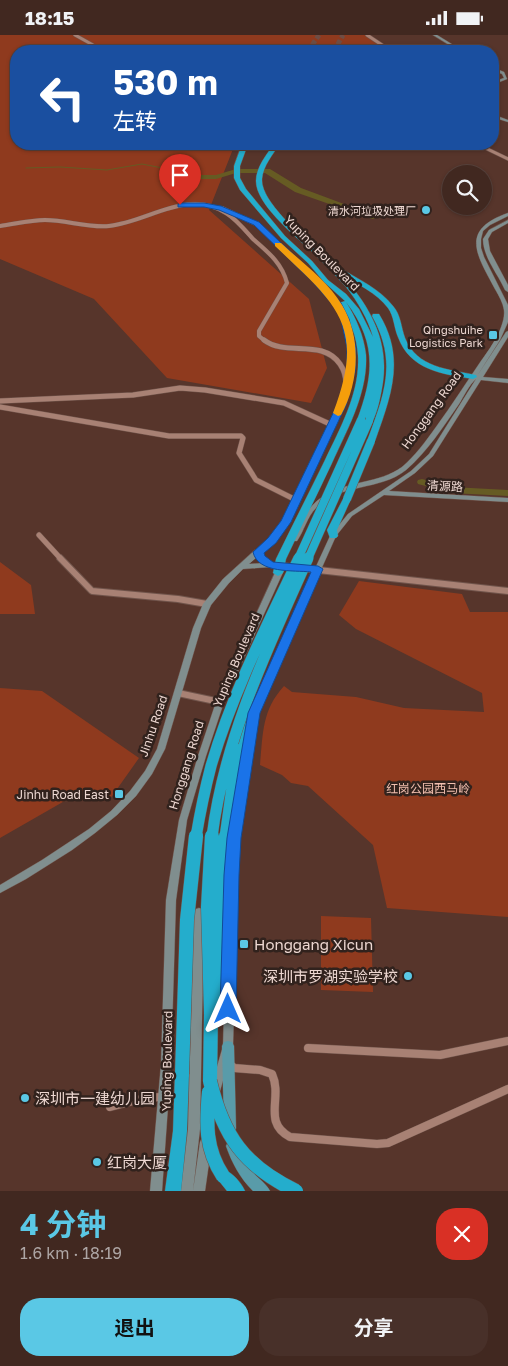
<!DOCTYPE html>
<html lang="zh">
<meta charset="utf-8">
<style>
:root{--surface:#412820;--page:#483029;--text:#f1f3f6;--muted:#aea6a5;--line:#5a443e;--accent:#5ac8e5}
body{margin:0;font-family:"Golos Text","Noto Sans SC",sans-serif;background:var(--page);color:var(--text);height:100vh;display:flex;flex-direction:column;font-size:19px;white-space:nowrap}
*{box-sizing:border-box;margin:0}
p{font-size:16px;color:var(--muted)}
.icon{flex:none;width:28px;height:28px;fill:none;stroke:currentColor;stroke-width:2;stroke-linecap:round;stroke-linejoin:round}
.map{position:relative;height:1156px;overflow:hidden}
.sheet{display:flex;flex-direction:column;background:var(--surface);flex:1}
.sheet>*{flex:none}
.hud{position:absolute;left:10px;top:10px;width:489px;height:105px;border-radius:20px;box-shadow:0 1px 4px #0004,0 0 0 1px var(--line);background:#1a4fa0;color:#fff;overflow:hidden}
.buttons{position:absolute;left:442px;top:130px;display:grid;gap:10px}
.buttons a{display:grid;place-items:center;width:50px;height:50px;border-radius:50%;background:var(--surface);box-shadow:0 1px 4px #0004,0 0 0 1px var(--line);font-size:25px}
.pin{position:absolute;display:grid;place-items:center;width:42px;height:42px;color:#fff;margin:-51px -21px;border-radius:50% 50% 50% 0;rotate:-45deg;box-shadow:0 0 5px #0007}
.pin .icon{rotate:45deg}
.me{position:absolute;width:55px;margin:-28px;rotate:0deg;stroke-linejoin:round;filter:drop-shadow(0 0 4px #0008)}
.turn{display:flex;align-items:center;gap:18px;height:105px;padding:0 20px;font-size:22px}
.turn .icon{width:65px;height:65px;stroke-width:2.5}
.turn b{display:block;font-size:35px;line-height:42px}
.round{display:grid;place-items:center;flex:none;width:52px;height:52px;border-radius:20px;background:var(--page)}
.head{display:flex;align-items:center;justify-content:space-between;height:85px;padding:0 20px}
h1{font-size:30px;font-weight:700;line-height:38px;color:var(--accent)}
.primary-button{display:flex;gap:10px;margin-top:auto;padding:10px 20px}
.primary-button a{flex:1;height:58px;border-radius:20px;background:var(--accent);color:#111;font-size:20px;font-weight:700;line-height:58px;text-align:center}
.primary-button a+a{background:var(--page);color:var(--text)}
.status{display:flex;justify-content:space-between;align-items:center;height:35px;padding:0 25px;background:var(--surface);direction:ltr}
.status svg{height:14px;fill:currentColor}
.map>svg:first-child{display:block}
</style>
<div class="status"><b>18:15</b><svg viewBox="0 0 49 12"><path d="M0 12V9h3v3zM5 12V6h3v6zM10 12V3h3v9zM15 12V0h3v12zM26 1h20v11H26zM47 4h2v5h-2z"/></svg></div>
<div class="map">
<svg width="508" height="1156" viewBox="0 0 508 1156">
<rect width="100%" height="100%" fill="#57352b"/>
<path fill="#8f3a1e" d="M0,0H366L386,16H16V109H235L209,175L309,264L327,333L311,368L167,343L94,264L0,224Z
M0,527L31,550L35,579H0Z
M359,546L462,559L470,577H508V882L387,873L373,810L308,751L291,748L282,740L260,730C263,698 262,675 284,651L292,657L356,662L404,673L484,677L482,658L356,594L339,580Z
M0,653L42,656L139,723L110,764L82,756L0,803Z
M321,881L371,883L373,957L321,955Z"/>
<g fill="none" stroke-linecap="round" stroke-linejoin="round">
<path stroke="#665b23" stroke-width="1" d="M26,133L60,132L107,135L142,129L188,138L190,139L188,142"/>
<path fill="#665b23" fill-rule="evenodd" d="M236,134H270L301,153L379,182L372,184L295,157L265,138H236L216,144H188L184,142L188,140H216Z
M422,444L452,452L508,455V461L452,458L418,449L417,447L418,445Z"/>
<path stroke="#6e4d44" stroke-width="5" stroke-dasharray="5 2.5" stroke-linecap="butt" d="M308,16L319,0
M334,16L343,0"/>
<g stroke="#70544b" stroke-width="4">
<path id="street-far4" d="M75,0L93,10L91,14L83,16
M367,0L391,16
M477,109L508,124"/>
</g>
<g stroke="#70544b" stroke-width="4.5">
<path id="street-far3" d="M222,173L256,189L316,245L338,270L345,284L350,306
M0,191C15,189 30,185 45,185C67,185 87,193 109,191C148,187 188,153 226,178C236,184 245,195 253,204C268,217 282,228 287,248L259,296V301L265,306"/>
</g>
<g stroke="#70544b" stroke-width="6">
<path id="street-far2" d="M349,348L352,313L350,305
M0,366L133,360L180,353L205,355L284,368L332,390
M0,372L169,401H241L243,403L239,418L256,445L296,465
M39,500L61,524
M258,517L272,506L286,487L342,370C347,356 349,342 340,329C322,303 286,322 264,305"/>
</g>
<g stroke="#70544b" stroke-width="8">
<path id="street-far1" d="M60,523L92,556L178,564L207,569
M282,531L508,556
M178,658L220,667"/>
</g>
<g stroke="#70544b" stroke-width="9">
<path id="street" d="M308,1013L440,1020L508,1006
M230,1029L234,1033L260,1035L272,1039C283,1063 262,1087 290,1102L377,1109L388,1108L508,1054
M110,1072L145,1063L161,1062"/>
</g>
<g stroke="#70544b" stroke-width="1">
<path id="secondary" d="M433,0H437L463,16H459Z
M492,32L504,37L507,44L492,50V47L504,43L502,39L492,35Z
M492,79L508,85V87L492,82Z
M508,178V181L490,190L483,196L481,204V213L484,222L508,270V287L500,305L477,341L506,297L508,296V302L483,342L508,344V348L481,345L433,421L415,438L389,456L508,463V467L384,460L352,481L336,501L271,647L257,684L256,686H250L249,684L263,647L330,501L348,479L411,436L429,419L476,344C469,350 464,361 459,369C443,392 427,417 406,435C380,456 340,448 316,473C307,482 304,496 297,506H293L292,505C310,465 321,457 363,447C377,444 391,440 402,432C415,421 426,406 436,392C452,370 466,348 481,326C490,314 506,291 504,275C503,268 499,261 495,254C477,220 459,195 508,178Z
M508,185V188L492,197L488,204L490,216L508,250V257L505,255C498,239 483,222 483,204L489,195Z
M255,515H261L262,521L274,530L270,532L243,534L229,548L211,570L201,593L165,714L152,739L136,761L117,780L95,798L72,815L26,844L0,858V850L42,825L89,794L111,776L130,756L145,736L157,714L193,593L203,569L223,544ZM256,523L263,528L249,529Z
M278,531H284L285,533L224,667L206,721L187,785L176,865L171,1029L162,1156H150L161,1029L166,865L179,785L198,721L216,667Z
M251,695L254,696L255,698L239,803L233,1011L220,1056L219,1059L215,1061L211,1059L210,1056L223,1011L229,803L247,698L248,696Z
M199,873L202,874L204,877L200,1094L193,1156H181L188,1094L194,877L196,874Z
M206,1102L210,1103L212,1107L205,1156H193L200,1107L202,1103Z"/>
</g>
<g stroke="#70544b" stroke-width="1">
<path id="primary" d="M228,1006L232,1007L234,1011L236,1093L235,1097L230,1099L225,1097L224,1093L222,1011L224,1007Z
M233,1105L238,1107C242,1117 246,1128 253,1137C258,1144 266,1148 270,1156H253C240,1143 232,1128 226,1111L228,1107Z"/>
</g>
<g stroke="#70544b" stroke-width="1">
<path id="highway" d="M242,109H248L240,131V143L246,154L285,201L312,226L328,245L346,259L359,274L373,302C368,284 358,267 346,252C334,239 322,226 309,214C293,199 256,169 256,146C256,132 267,119 274,109H280C273,119 263,131 262,144C260,170 318,214 336,233H340C358,244 380,254 393,271C401,280 401,292 405,303C417,333 448,334 476,340L477,342L473,344C442,339 410,335 398,302C394,293 394,281 388,273C377,258 357,249 341,239C369,270 389,304 383,347C381,360 378,376 372,388H366V382L364,387H358L357,385C374,340 377,307 346,267C356,283 364,301 366,320C368,358 347,395 332,428C317,460 301,492 286,524L283,538L278,541L273,538L276,524C292,491 309,458 325,425C340,393 360,358 358,321C357,302 350,284 339,268L345,266L324,247L308,228L281,203L240,155L234,143V131Z
M373,279H379C406,323 391,361 375,406L371,409L367,406C384,360 398,327 372,281Z
M347,461L351,464L337,495L338,501L336,503H330L327,495L343,464Z
M254,674L259,678L247,714L245,717H237L235,714L249,678Z
M211,973L216,975L218,979L217,1046L215,1050L210,1052L205,1050L203,1046L204,979L206,975Z
M182,1033L187,1035L189,1039L187,1096L181,1156H165L173,1096L175,1039L177,1035Z
M223,1134C232,1137 241,1147 245,1156H227L215,1141L218,1136Z"/>
</g>
<use href="#street-far4" stroke="#a88174" stroke-width="3"/>
<use href="#street-far3" stroke="#a88174" stroke-width="4"/>
<use href="#street-far2" stroke="#a88174" stroke-width="5"/>
<use href="#street-far1" stroke="#a88174" stroke-width="6"/>
<use href="#street" stroke="#a88174" stroke-width="8"/>
<use href="#secondary" fill="#808e8e" fill-rule="evenodd"/>
<use href="#primary" fill="#599ba9" fill-rule="evenodd"/>
<use href="#highway" fill="#24adcc" fill-rule="evenodd"/>
<g stroke="#70544b" stroke-width="9" stroke-linecap="butt">
<path id="highway-bridge-far2" d="M347,464L371,406
M298,524L361,385
M308,524L369,386"/>
</g>
<g stroke="#70544b" stroke-width="12" stroke-linecap="butt">
<path id="highway-bridge-far1" d="M196,802C200,778 205,754 211,731C232,659 267,590 299,523
M212,802C224,704 268,612 308,523
M225,802L233,745L241,714"/>
</g>
<g stroke="#70544b" stroke-width="15" stroke-linecap="butt">
<path id="highway-bridge" d="M214,961L226,801
M211,979L208,872L212,801
M182,1039L187,885L196,801
M210,1046C223,1101 244,1131 296,1156
M209,1057C206,1088 205,1114 223,1141"/>
</g>
<use href="#highway-bridge-far2" stroke="#24adcc" stroke-width="8"/>
<use href="#highway-bridge-far1" stroke="#24adcc" stroke-width="11"/>
<use href="#highway-bridge" stroke="#24adcc" stroke-width="14"/>
</g>
<path fill="#1a73e8" stroke="#114b97" d="M180,168H204L221,171L259,187L319,244L341,268L349,284L356,313L355,337L346,370L291,487L276,508L264,518L265,521L273,527L318,531L323,534L260,678L241,803L239,840L236,974L234,978L228,980L223,978L220,974L224,840L227,803L248,678L311,537C294,535 258,539 253,517L268,503L281,486L337,370L347,337V313L341,284L334,271L313,247L254,190L219,175L204,172H178V169Z"/>
<path fill="#f59e0b" d="M275,208H281C301,227 328,246 342,270C362,303 359,348 341,380L338,381L333,378C367,290 336,269 275,211Z"/>
<g fill="#5ac8e5" stroke="#31221d" stroke-width="2">
<circle cx="426" cy="175" r="5"/>
<rect x="488" y="295" width="10" height="10" rx="2.5"/>
<rect x="114" y="754" width="10" height="10" rx="2.5"/>
<rect x="239" y="904" width="10" height="10" rx="2.5"/>
<circle cx="408" cy="941" r="5"/>
<circle cx="25" cy="1063" r="5"/>
<circle cx="97" cy="1127" r="5"/>
</g>
<g text-anchor="middle" dominant-baseline="central" stroke-width="5" stroke-linejoin="round" paint-order="stroke">
<g font-size="11" fill="#edd7d1" stroke="#31221d" text-anchor="end">
<text x="416" y="175">清水河垃圾处理厂</text>
<text x="483" y="294">Qingshuihe<tspan x="483" dy="13">Logistics Park</tspan></text>
</g>
<g font-size="12" fill="#edd7d1" stroke="#31221d">
<text transform="translate(322 218) rotate(45)">Yuping Boulevard</text>
<text transform="translate(431 375) rotate(-54)">Honggang Road</text>
<text transform="translate(445 451) rotate(3)">清源路</text>
<text transform="translate(236 625) rotate(-67)">Yuping Boulevard</text>
<text transform="translate(153 691) rotate(-71)">Jinhu Road</text>
<text transform="translate(186 730) rotate(-73)">Honggang Road</text>
<text transform="translate(167 1026) rotate(-89)">Yuping Boulevard</text>
</g>
<g font-size="12" fill="#f2bfaf" stroke="#31221d">
<text x="428" y="753">红岗公园西马岭</text>
</g>
<g font-size="12" fill="#edd7d1" stroke="#31221d" text-anchor="end">
<text x="109" y="759">Jinhu Road East</text>
</g>
<g font-size="15" fill="#edd7d1" stroke="#31221d" text-anchor="start">
<text x="254" y="909">Honggang Xicun</text>
<text x="398" y="941" text-anchor="end">深圳市罗湖实验学校</text>
<text x="35" y="1063">深圳市一建幼儿园</text>
<text x="107" y="1127">红岗大厦</text>
</g>
</g>
</svg>
<div class="buttons">
<a><svg class="icon" aria-label="search" viewBox="0 0 24 24"><circle cx="10" cy="10" r="6"/><path d="M15 15l6 6"/></svg></a>
</div>
<div class="pin" style="left:180px;top:170px;background:#d93025"><svg class="icon" aria-label="arrive" viewBox="0 0 24 24"><path d="M6 21V4h12l-3 4 3 4H6"/></svg></div>
<svg class="me" style="left:228px;top:974px" viewBox="-20 -20 40 40"><path d="M0-17L14 15 0 8-14 15z" fill="#1a73e8" stroke="#fff" stroke-width="4"/></svg>
<div class="hud">
<div class="turn"><svg class="icon" aria-label="left" viewBox="0 0 24 24"><path d="M17 20v-9H6M10 6l-5 5 5 5"/></svg><div><b>530 m</b>左转</div></div>
</div>
</div>
<section class="sheet">
<div class="head"><div><h1>4 分钟</h1><p>1.6 km · 18:19</p></div><a class="round" style="background:#d93025;color:#fff"><svg class="icon" aria-label="close" viewBox="0 0 24 24"><path d="M6 6l12 12M18 6L6 18"/></svg></a></div>
<div class="primary-button"><a>退出</a><a>分享</a></div>
</section>
